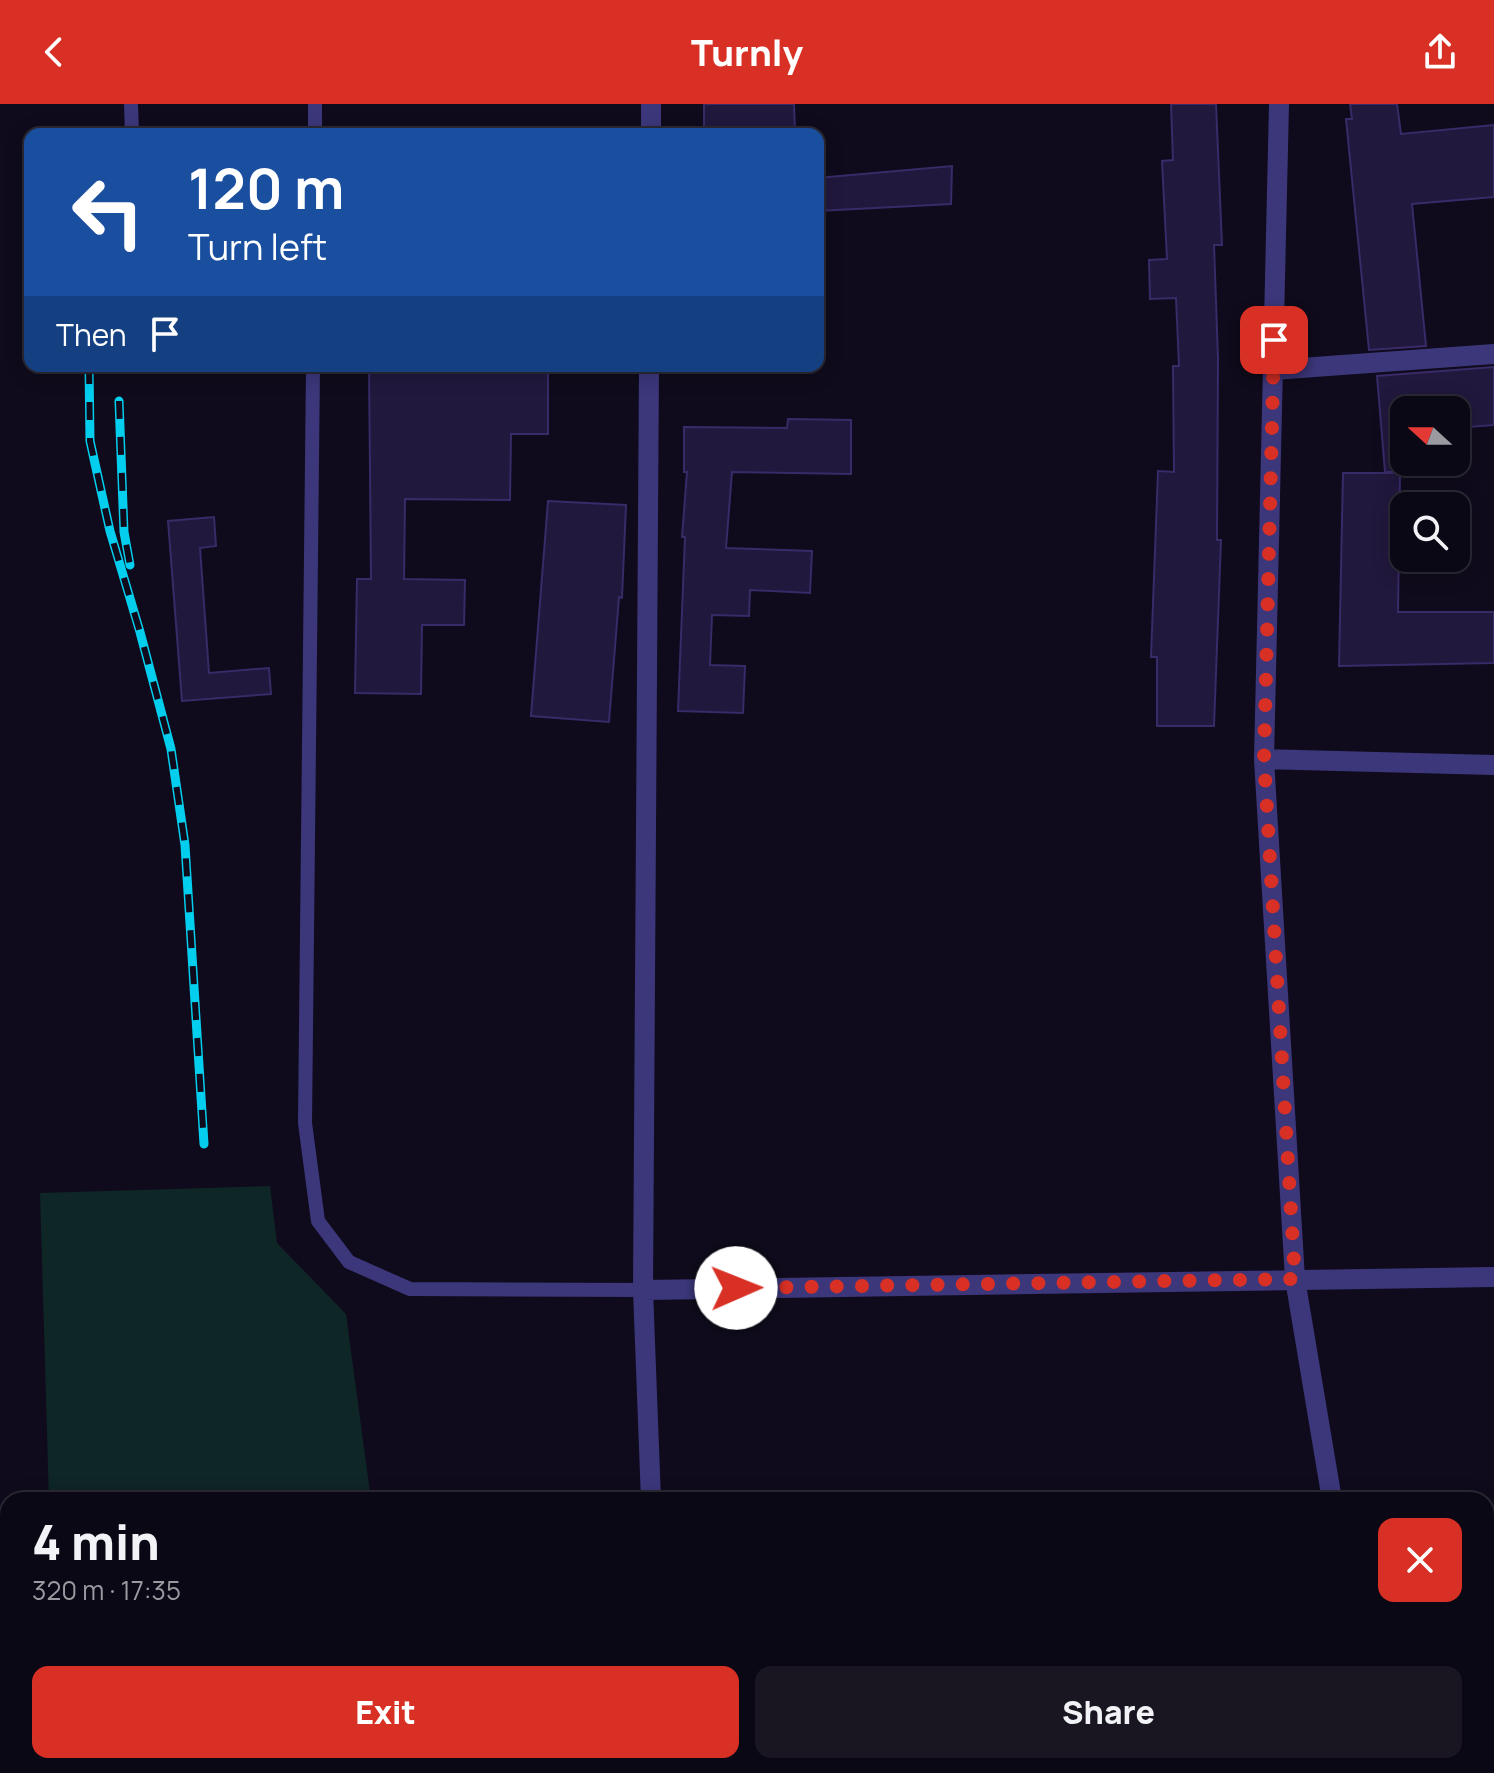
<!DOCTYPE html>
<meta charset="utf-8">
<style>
:root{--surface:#0b0815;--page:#191622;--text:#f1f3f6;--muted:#9a9aa0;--line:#2b2934;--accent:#d93025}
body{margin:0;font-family:Manrope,sans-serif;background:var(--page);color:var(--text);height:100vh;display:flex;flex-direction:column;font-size:30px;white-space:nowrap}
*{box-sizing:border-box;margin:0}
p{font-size:26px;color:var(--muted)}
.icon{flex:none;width:44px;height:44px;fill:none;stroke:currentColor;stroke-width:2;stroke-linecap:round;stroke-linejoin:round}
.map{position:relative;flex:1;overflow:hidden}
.panel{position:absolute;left:0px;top:1388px;width:1494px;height:282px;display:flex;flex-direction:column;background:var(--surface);border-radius:24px 24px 0 0;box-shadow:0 4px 20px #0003,0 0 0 2px var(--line)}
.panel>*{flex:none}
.top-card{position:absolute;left:24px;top:24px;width:800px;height:244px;border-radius:16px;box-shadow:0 4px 20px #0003,0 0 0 2px var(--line);background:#1a4fa0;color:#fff;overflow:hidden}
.needle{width:52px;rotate:291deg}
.fabs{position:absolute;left:1390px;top:292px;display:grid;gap:16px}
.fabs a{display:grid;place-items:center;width:80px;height:80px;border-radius:16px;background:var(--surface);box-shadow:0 4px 20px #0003,0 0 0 2px var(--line);font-size:40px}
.pin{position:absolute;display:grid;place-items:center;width:68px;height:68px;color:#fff;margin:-34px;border-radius:16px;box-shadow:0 4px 12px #0006}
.me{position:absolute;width:88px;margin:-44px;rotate:89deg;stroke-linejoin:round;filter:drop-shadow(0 0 6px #0008)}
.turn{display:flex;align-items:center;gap:28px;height:168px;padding:0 32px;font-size:36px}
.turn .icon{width:104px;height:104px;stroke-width:2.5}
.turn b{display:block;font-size:56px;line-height:68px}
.then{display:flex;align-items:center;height:76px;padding:0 32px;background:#0003;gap:16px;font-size:30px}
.round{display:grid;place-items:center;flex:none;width:84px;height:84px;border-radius:16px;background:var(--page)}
.headline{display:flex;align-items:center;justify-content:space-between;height:136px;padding:0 32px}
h1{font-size:48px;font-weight:800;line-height:60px}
.button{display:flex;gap:16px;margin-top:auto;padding:16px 32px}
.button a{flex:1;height:92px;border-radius:16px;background:var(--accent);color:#fff;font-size:32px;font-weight:800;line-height:92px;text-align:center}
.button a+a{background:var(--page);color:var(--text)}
header{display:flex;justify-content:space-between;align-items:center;height:104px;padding:0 32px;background:var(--accent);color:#fff;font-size:36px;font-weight:800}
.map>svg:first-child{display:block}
</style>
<header><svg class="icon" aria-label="back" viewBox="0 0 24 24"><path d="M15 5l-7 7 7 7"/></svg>Turnly<svg class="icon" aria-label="share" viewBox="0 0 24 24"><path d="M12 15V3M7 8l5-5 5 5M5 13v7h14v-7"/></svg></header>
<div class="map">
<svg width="1494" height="1669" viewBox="0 0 1494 1669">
<rect width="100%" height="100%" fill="#0f0b1c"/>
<path fill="#0f2626" d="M270,1082L277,1139L346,1210L371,1396H49L40,1089Z
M57,1662H405L406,1669H57Z"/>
<path fill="#21183d" stroke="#392a68" stroke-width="2" d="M704,0H794L795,30H704Z
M1171,0H1216L1222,141H1214L1218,254L1217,436H1221L1214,622H1157V553H1151L1158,367L1174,368L1173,262H1179L1176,194L1150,195L1149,156L1167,155L1162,57L1173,56Z
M1350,0H1397L1401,30L1494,21V93L1412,100L1426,242L1369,246L1346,15H1352Z
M952,62L951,100L818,107V74Z
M369,262H548V330H511L510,396L405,395L404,475L465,476L464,521H422L421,590L355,589L357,475H371Z
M1494,263V321L1456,324V306H1404V367L1385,368L1377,272Z
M788,315L851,316V370L732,368L726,444L812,447L810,489L750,486L749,512L712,511L710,561L745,562L743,609L678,607L685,433H682L687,368H684V323L787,324Z
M1343,369H1400L1398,508H1494V559L1339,562Z
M548,397L626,401L622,494L619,493L609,618L531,612Z
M214,413L216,442L200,444L209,569L269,564L271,590L182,597L168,417Z"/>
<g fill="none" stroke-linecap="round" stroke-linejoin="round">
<path stroke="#3c377b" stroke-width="14" d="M131,0L132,30
M315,30V0
M313,262L305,1019L318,1117L349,1158L410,1185L643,1186"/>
<path stroke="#3c377b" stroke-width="20" d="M1279,0L1264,655L1295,1175L1332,1396
M651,30V0
M649,262L643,1186L651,1396
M1273,266L1494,250
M1264,655L1494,661
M643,1186L1494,1173
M661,1662V1669
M1381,1668L1494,1663
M956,1669L974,1662"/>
<g stroke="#03ceee" stroke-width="9">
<path id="rail" d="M89,262L90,337L110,427L140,528L171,645L185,741L204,1040
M119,297L124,428L130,461"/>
</g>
<use href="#rail" stroke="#0f0b1c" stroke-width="6" stroke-dasharray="18" stroke-linecap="butt"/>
</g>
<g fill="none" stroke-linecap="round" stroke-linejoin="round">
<path stroke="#d93025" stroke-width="14" stroke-dasharray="0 25.2" d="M736,1184L1295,1175L1264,655L1274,236"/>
</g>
</svg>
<div class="fabs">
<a><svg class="needle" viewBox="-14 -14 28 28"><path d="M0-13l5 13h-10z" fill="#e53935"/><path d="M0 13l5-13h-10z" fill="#9a9aa0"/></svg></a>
<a><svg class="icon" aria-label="search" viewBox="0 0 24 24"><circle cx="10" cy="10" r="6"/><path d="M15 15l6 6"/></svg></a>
</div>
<div class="pin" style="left:1274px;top:236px;background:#d93025"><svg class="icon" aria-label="arrive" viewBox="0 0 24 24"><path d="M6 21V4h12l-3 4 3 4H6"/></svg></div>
<svg class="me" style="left:736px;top:1184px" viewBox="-20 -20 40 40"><circle r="19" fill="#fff"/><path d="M0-13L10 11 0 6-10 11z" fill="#d93025"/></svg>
<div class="top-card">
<div class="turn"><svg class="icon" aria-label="left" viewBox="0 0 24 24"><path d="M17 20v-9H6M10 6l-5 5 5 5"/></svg><div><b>120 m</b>Turn left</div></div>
<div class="then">Then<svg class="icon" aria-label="arrive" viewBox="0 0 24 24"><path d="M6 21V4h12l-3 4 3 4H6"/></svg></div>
</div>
<section class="panel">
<div class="headline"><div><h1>4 min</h1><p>320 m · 17:35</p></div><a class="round" style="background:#d93025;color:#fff"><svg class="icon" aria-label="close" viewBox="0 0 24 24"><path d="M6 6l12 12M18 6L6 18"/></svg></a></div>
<div class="button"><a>Exit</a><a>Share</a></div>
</section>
</div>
